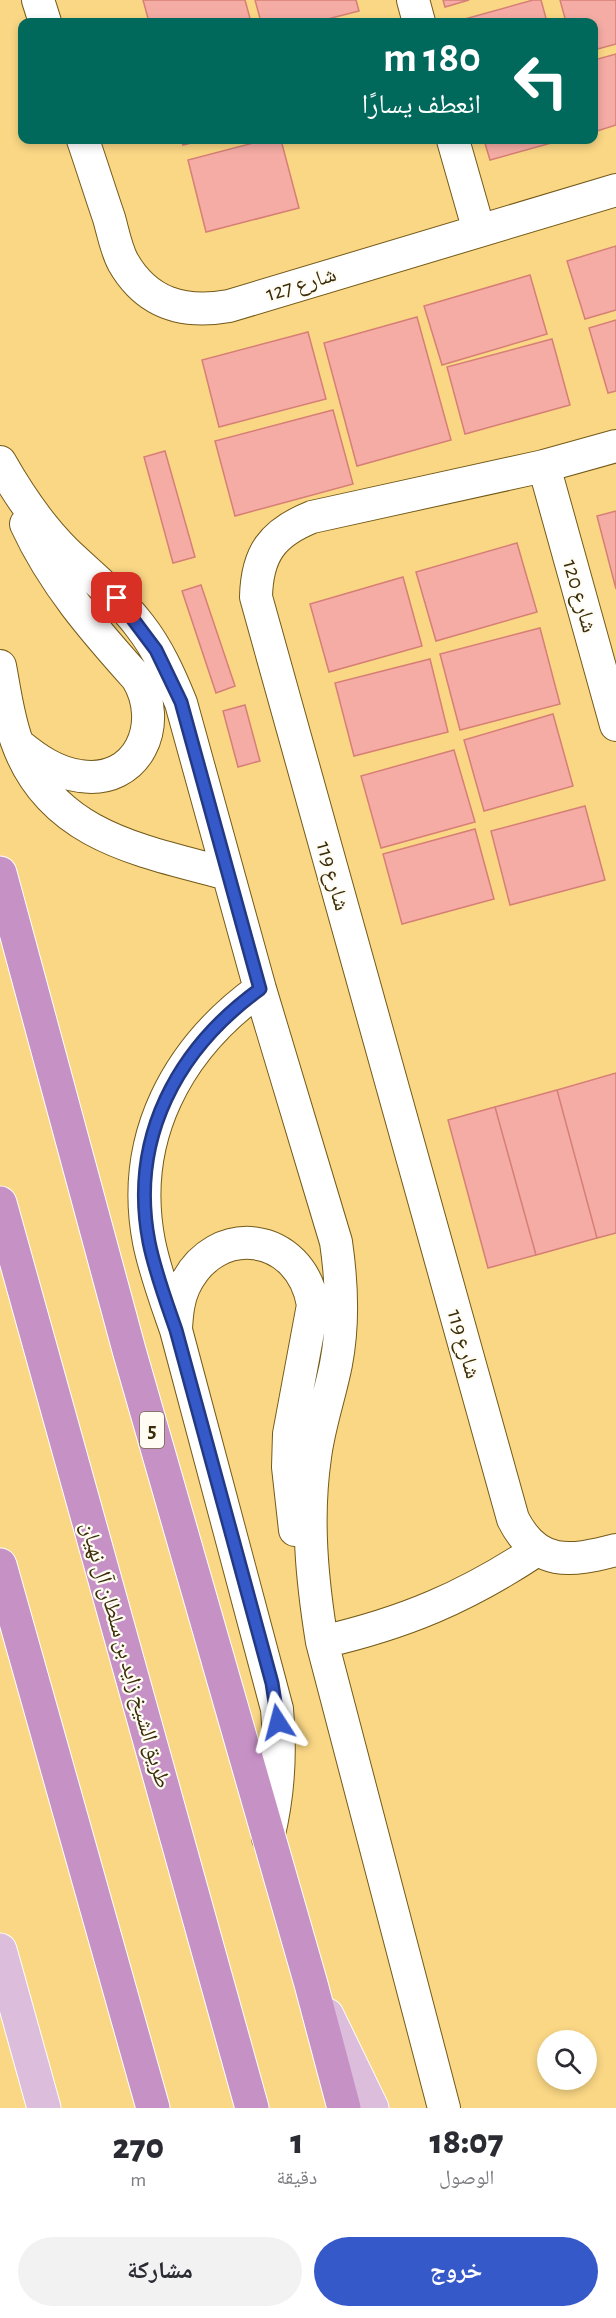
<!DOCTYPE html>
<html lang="ar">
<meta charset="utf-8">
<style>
:root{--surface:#fff;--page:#f2f2f3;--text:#2b2b33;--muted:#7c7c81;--accent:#3659ca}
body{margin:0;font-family:"Alegreya Sans","Noto Naskh Arabic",sans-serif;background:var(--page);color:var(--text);direction:rtl;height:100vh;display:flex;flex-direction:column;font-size:22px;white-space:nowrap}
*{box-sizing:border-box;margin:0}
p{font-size:20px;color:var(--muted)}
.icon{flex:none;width:33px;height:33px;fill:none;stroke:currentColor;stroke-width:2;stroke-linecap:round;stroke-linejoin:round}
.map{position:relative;height:2108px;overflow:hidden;direction:ltr}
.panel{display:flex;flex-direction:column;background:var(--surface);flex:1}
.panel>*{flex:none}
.hud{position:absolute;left:18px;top:18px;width:580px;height:126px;border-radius:12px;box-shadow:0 3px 9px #0003;direction:rtl;background:#00695c;color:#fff;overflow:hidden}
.fabs{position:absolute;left:537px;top:2030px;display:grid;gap:12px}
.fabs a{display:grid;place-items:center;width:60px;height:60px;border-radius:50%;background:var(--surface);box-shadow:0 3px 9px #0003;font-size:30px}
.pin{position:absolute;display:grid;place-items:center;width:51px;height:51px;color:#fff;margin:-26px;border-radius:12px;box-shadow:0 3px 9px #0006}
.me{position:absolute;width:66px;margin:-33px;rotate:351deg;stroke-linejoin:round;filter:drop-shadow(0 0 4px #0008)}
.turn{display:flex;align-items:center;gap:21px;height:126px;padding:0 18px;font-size:27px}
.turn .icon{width:78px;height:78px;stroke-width:2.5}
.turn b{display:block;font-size:42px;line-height:51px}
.eta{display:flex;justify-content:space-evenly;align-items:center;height:102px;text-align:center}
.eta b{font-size:36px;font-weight:800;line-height:42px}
.primary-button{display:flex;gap:12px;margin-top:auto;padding:12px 18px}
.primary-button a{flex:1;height:69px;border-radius:36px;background:var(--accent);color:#fff;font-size:24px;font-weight:800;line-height:69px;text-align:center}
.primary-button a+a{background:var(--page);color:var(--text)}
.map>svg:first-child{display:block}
</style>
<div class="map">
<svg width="616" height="2108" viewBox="0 0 616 2108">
<rect width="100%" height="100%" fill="#fad785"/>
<path fill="#f5aca4" stroke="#d67f76" stroke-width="1.5" d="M143,0H245L251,22H149Z
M255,0H356L359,11L316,22H261Z
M443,0H469L445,7Z
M533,0H541L547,22H454Z
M560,0H616V44L594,50V22H566Z
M616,54V125L594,132V60Z
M181,140H203L183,145Z
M265,140H281L299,208L206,232L188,160Z
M484,140H562L490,160Z
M616,246V310L585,319L567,261Z
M530,275L547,334L442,365L424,306Z
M417,317L451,440L357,466L324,343Z
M616,320V391L608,393L589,328Z
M308,332L326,399L219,427L202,360Z
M552,339L570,405L465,434L447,367Z
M333,410L353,484L235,516L215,441Z
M165,451L195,557L173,563L144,457Z
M616,511V589L597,516Z
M517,543L537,612L436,641L416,572Z
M403,577L422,646L329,672L310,604Z
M201,585L235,686L216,693L182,591Z
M540,628L560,704L460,730L440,654Z
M430,659L448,732L354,756L335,683Z
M245,705L260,761L238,767L223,711Z
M553,714L573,786L484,811L464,740Z
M454,750L475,822L381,848L361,776Z
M585,806L605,880L510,905L491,831Z
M475,829L494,899L402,924L383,854Z
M616,1073V1233L597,1238L557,1090Z
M557,1090L597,1238L536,1255L495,1107Z
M495,1107L536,1255L488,1268L448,1120Z"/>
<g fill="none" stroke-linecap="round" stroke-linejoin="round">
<g stroke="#745a19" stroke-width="34">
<path id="minor" d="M38,0L45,22
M413,0L419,22
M83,140C92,166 100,192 109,218C113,232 116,249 123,262C147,304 184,314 229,306L616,190
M453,140L479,231
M616,446L544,466L312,517C272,533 257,554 256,597L513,1519C537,1567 570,1562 616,1550
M0,462C17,492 40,526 65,551C90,575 118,597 140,626C158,649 170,676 181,703L260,989L336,1242C342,1283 344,1323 336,1364C330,1395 319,1425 315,1457C306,1519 312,1580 322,1642L444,2108
M544,466L616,725
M0,666C5,692 8,718 17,742C51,837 143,851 228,874
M18,744C36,759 56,773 80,776C138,785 165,724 137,678C94,630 53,583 26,524
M260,989C177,1049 129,1138 149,1242C155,1272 166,1301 176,1330L277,1709C281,1753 279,1794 268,1838
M176,1328C177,1314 178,1300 184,1287C215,1220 301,1232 313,1305L289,1434L288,1467L295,1530
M322,1642C405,1623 466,1597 537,1550"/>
</g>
<g stroke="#fff" stroke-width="35">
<path id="major" d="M0,1950L44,2108
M327,2015L372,2108"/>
</g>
<g stroke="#fff" stroke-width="35">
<path id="highway" d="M0,873L129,1350L311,1984L344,2108
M0,1203L252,2108
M0,1565L153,2108"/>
</g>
<use href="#minor" stroke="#fff" stroke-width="32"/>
<use href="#major" stroke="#ddbddc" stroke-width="33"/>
<use href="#highway" stroke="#c691c5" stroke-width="33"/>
</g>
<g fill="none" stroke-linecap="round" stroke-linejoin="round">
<g stroke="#233a83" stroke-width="15">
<path id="route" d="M117,598L156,650L181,702L260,989C177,1049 129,1138 149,1242C155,1272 166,1301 176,1330L272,1683L278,1722"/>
</g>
<use href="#route" stroke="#3659ca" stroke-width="10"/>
</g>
<g text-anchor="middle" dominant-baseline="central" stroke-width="4.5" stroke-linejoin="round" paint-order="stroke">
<rect fill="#fffcf4" stroke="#766b50" stroke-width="1.5" x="140" y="1412" width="24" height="36" rx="4.5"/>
<g font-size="21" font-weight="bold" fill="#3b2d09">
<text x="152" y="1430">5</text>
</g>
<g font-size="22" fill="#3b2d09" stroke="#fffcf4">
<text transform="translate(301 284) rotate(-17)">شارع 127</text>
<text transform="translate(580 596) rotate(74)">شارع 120</text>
<text transform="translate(333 876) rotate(74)">شارع 119</text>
<text transform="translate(464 1344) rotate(74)">شارع 119</text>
<text transform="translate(126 1655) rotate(74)">طريق الشيخ زايد بن سلطان آل نهيان</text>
</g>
</g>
</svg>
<div class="fabs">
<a><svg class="icon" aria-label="search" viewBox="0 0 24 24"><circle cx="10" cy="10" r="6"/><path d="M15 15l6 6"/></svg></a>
</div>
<div class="pin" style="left:117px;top:598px;background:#d93025"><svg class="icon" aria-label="arrive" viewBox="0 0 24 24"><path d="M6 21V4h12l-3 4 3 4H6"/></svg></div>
<svg class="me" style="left:278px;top:1722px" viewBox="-20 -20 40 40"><path d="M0-17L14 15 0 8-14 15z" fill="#3659ca" stroke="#fff" stroke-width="4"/></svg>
<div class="hud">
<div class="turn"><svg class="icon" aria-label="left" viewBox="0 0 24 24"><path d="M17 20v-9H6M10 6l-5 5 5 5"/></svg><div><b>180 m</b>انعطف يسارًا</div></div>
</div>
</div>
<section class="panel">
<div class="eta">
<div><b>18:07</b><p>الوصول</p></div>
<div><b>1</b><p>دقيقة</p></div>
<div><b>270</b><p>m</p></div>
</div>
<div class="primary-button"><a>خروج</a><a>مشاركة</a></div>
</section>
